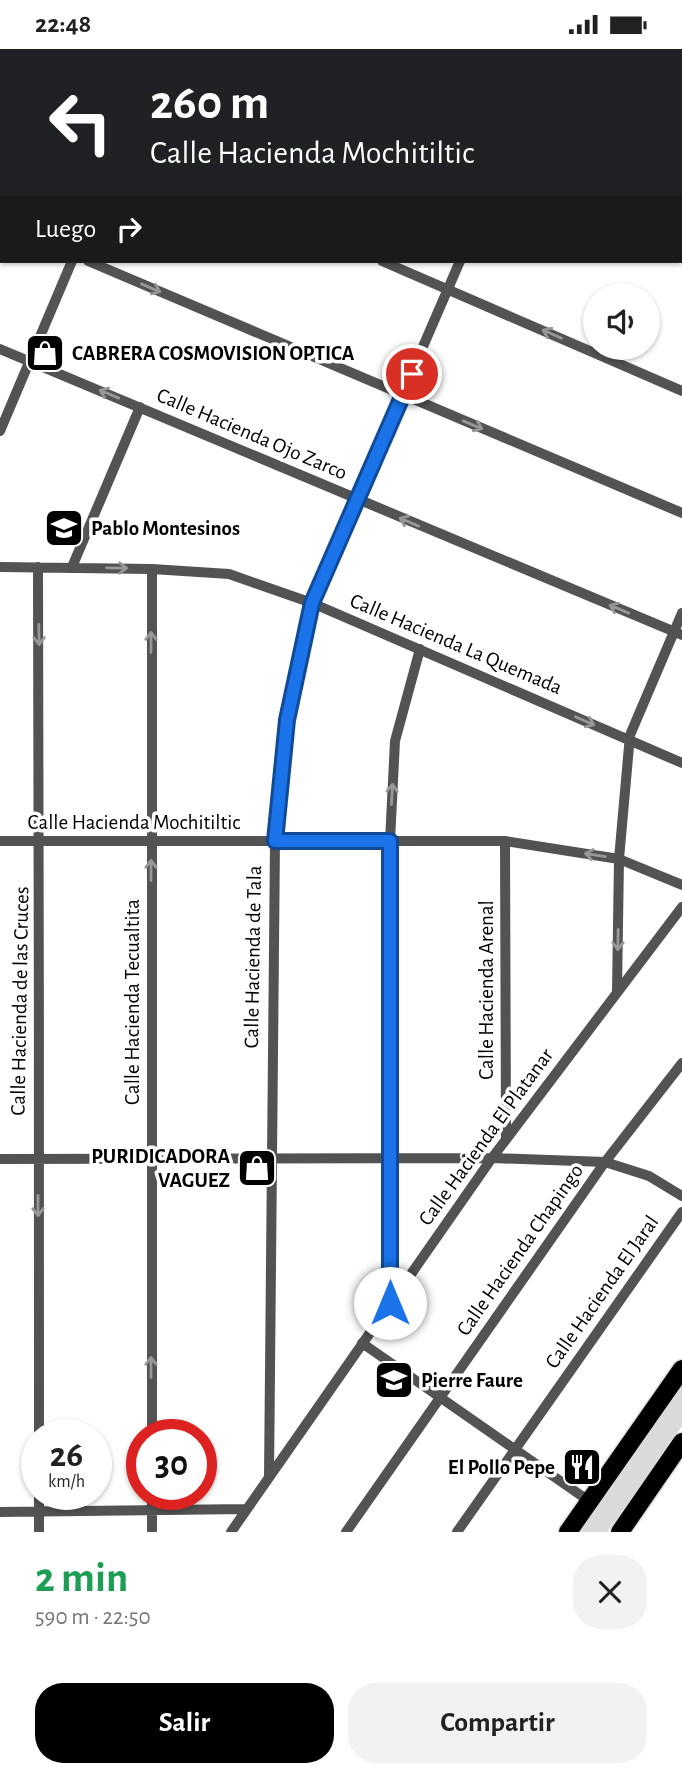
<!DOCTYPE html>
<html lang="es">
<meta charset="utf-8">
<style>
:root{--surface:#fff;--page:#f2f2f2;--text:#222;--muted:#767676;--accent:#000}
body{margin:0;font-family:"Alegreya Sans",sans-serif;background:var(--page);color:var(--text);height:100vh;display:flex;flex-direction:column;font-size:26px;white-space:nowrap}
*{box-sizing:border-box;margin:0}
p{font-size:23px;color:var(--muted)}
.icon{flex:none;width:38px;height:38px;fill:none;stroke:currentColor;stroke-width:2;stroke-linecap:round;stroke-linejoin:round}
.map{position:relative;height:1483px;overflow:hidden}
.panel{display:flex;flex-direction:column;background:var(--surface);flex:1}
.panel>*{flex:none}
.top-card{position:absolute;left:0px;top:0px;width:682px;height:214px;box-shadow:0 2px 5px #0004;background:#202124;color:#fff;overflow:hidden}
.fabs{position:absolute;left:583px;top:234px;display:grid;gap:14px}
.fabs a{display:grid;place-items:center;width:77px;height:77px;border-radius:50%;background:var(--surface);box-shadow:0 2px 5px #0004;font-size:35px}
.speed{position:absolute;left:21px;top:1370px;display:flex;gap:14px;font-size:35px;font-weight:700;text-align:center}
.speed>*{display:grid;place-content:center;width:91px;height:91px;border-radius:50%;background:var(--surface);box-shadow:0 2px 5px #0004;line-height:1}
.speed small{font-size:18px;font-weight:400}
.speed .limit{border:10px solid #d22;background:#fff;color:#111}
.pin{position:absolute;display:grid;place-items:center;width:60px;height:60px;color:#fff;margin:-30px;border:4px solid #fff;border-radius:50%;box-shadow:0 2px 7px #0007}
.me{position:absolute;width:77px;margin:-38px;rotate:0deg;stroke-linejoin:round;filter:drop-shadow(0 0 5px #0008)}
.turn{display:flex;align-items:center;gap:24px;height:147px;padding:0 35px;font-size:32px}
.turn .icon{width:91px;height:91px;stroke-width:2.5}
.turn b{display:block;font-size:49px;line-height:60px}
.then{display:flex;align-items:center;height:66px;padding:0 35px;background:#0003;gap:14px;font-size:26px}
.round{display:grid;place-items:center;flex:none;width:74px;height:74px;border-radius:28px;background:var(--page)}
.overview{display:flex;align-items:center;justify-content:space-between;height:119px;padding:0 35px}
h1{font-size:42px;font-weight:600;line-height:52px;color:#1e9e55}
.primary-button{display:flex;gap:14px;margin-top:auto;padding:14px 35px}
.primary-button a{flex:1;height:80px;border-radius:28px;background:var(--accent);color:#fff;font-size:28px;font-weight:600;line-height:80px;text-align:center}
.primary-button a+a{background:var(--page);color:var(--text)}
.status{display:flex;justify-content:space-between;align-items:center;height:49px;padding:0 35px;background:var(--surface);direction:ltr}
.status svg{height:19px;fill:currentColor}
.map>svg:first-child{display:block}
</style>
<div class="status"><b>22:48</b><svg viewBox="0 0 49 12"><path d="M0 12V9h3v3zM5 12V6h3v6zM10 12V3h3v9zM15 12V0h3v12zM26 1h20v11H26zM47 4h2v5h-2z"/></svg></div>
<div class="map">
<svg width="682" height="1483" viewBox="0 0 682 1483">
<rect width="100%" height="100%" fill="#fff"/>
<path fill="#dadada" d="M682,1331V1377L607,1483H574Z"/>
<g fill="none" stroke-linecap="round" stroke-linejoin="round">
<g stroke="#dbdbdb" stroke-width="21">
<path id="primary" d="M568,1483L682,1320
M620,1483L682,1393"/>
</g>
<path stroke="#535353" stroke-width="10" d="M486,0L490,2
M161,2L162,0
M0,49L2,50
M681,83L682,84
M0,174H2
M88,212L682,464
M382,212L682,342
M0,300L682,586
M0,382L72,212
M0,518L152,520L229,525L312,554L682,714
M38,518C41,807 37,1097 39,1386
M72,518L140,358
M0,792H505L619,810L682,836
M505,792L506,1090
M617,942L619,810L630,686L682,564
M0,1110L492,1109L605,1113L649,1127L682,1147
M390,1254V792L395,692L420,600
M362,1294L589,1452
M152,1386V520
M269,1428L275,792L287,671L312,554L460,212
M39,1446V1483
M152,1446V1483
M0,1463L247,1460
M231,1483L492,1109L682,858
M346,1483L605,1113L682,1014
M457,1483L682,1163"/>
<path stroke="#202020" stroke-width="14" d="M208,0L212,2
M546,2V0
M681,202L682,203"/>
<use href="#primary" stroke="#000" stroke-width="18"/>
</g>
<defs><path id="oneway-shaft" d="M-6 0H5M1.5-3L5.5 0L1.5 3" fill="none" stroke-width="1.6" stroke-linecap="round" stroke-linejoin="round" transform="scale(1.75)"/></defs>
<g stroke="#989898">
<use href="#oneway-shaft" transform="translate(151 239) rotate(23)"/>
<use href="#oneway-shaft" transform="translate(552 285) rotate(-156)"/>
<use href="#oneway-shaft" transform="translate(109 345) rotate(-157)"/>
<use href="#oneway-shaft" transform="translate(473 376) rotate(23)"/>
<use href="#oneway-shaft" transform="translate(409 473) rotate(-157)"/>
<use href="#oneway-shaft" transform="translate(117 519) rotate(1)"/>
<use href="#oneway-shaft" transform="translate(619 560) rotate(-157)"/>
<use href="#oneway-shaft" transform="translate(39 586) rotate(89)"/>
<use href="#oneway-shaft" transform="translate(151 593) rotate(-90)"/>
<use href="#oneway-shaft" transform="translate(585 672) rotate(24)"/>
<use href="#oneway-shaft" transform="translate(392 745) rotate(-87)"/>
<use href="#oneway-shaft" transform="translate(595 806) rotate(-171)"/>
<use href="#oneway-shaft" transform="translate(151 821) rotate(-90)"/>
<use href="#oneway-shaft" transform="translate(618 891) rotate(91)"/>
<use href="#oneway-shaft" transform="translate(38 1157) rotate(90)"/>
<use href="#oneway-shaft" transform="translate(151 1318) rotate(-90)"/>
</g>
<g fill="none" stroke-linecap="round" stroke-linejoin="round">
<g stroke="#114b97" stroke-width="18">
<path id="route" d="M390,1254V792H275L287,671L312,554L412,325"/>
</g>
<use href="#route" stroke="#1a73e8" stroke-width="12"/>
</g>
<defs>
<g id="shop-square" transform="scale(2.0125)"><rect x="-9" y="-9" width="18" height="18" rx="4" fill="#000" stroke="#fff"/><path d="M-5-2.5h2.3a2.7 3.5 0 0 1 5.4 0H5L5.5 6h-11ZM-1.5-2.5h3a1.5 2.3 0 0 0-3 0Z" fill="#fff"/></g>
<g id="school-square" transform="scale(2.0125)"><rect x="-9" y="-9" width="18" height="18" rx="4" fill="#000" stroke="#fff"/><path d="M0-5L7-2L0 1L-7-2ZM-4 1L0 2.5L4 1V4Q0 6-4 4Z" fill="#fff"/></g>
<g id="restaurant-square" transform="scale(2.0125)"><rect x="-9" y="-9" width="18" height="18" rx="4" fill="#000" stroke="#fff"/><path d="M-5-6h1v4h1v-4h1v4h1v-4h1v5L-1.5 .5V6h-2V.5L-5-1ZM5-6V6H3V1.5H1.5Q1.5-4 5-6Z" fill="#fff"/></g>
</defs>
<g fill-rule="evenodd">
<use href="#shop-square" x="45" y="304"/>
<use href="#school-square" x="64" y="479"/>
<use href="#shop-square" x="257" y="1119"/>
<use href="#school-square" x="394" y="1331"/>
<use href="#restaurant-square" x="582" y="1418"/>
</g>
<g text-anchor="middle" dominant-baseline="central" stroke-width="7" stroke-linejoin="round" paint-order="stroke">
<g font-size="21" font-weight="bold" fill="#000" stroke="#fff" text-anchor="start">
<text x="72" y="304">CABRERA COSMOVISION OPTICA</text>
<text x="91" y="479">Pablo Montesinos</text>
<text x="230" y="1107" text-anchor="end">PURIDICADORA<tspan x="230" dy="24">VAGUEZ</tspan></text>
<text x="421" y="1331">Pierre Faure</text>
<text x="555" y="1418" text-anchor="end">El Pollo Pepe</text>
</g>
<g font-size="21" fill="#000" stroke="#fff">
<text transform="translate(252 385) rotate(23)">Calle Hacienda Ojo Zarco</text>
<text transform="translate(456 595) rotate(23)">Calle Hacienda La Quemada</text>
<text x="134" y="773">Calle Hacienda Mochitiltic</text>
<text transform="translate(253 908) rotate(-89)">Calle Hacienda de Tala</text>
<text transform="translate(486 941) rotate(-90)">Calle Hacienda Arenal</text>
<text transform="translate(20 952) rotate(-89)">Calle Hacienda de las Cruces</text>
<text transform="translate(132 953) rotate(-90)">Calle Hacienda Tecualtita</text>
<text transform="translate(486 1088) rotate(-54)">Calle Hacienda El Platanar</text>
<text transform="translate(520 1201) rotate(-55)">Calle Hacienda Chapingo</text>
<text transform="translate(602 1243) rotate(-55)">Calle Hacienda El Jaral</text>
</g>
</g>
</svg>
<div class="fabs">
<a><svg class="icon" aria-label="sound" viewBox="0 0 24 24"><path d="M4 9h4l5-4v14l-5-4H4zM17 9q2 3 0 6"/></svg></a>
</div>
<div class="speed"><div>26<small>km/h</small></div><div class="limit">30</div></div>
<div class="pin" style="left:412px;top:325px;background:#d93025"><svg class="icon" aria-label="arrive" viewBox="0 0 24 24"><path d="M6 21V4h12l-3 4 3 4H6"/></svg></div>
<svg class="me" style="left:390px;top:1254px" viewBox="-20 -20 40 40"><circle r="19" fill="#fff"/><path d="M0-13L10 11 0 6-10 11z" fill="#1a73e8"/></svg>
<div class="top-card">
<div class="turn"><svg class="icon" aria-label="left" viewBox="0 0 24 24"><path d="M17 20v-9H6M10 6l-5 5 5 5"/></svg><div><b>260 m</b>Calle Hacienda Mochitiltic</div></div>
<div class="then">Luego<svg class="icon" aria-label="right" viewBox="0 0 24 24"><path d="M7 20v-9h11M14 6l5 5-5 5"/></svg></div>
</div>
</div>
<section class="panel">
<div class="overview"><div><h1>2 min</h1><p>590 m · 22:50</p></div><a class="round"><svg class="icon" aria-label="close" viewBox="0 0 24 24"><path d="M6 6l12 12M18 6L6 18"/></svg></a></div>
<div class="primary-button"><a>Salir</a><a>Compartir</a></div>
</section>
